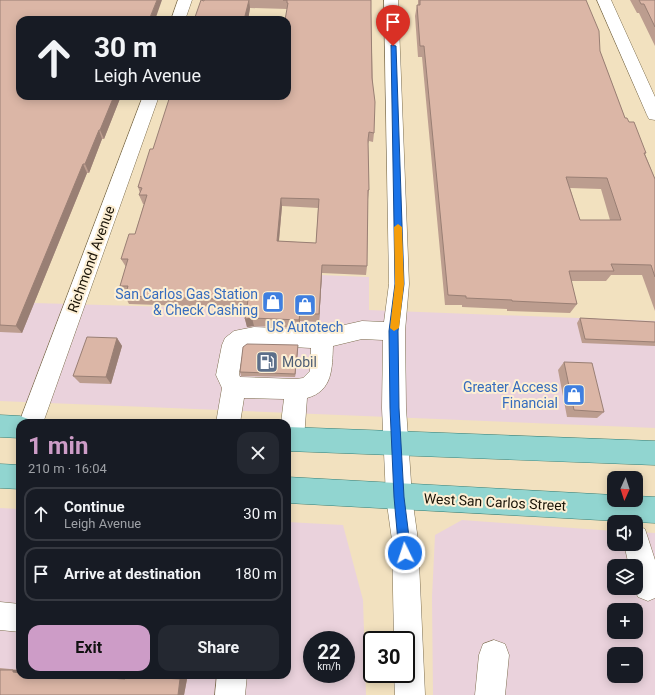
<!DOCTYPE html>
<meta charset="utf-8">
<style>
:root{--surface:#171b24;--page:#242831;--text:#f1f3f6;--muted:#9ea1a6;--line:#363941;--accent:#cd9cc7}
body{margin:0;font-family:Roboto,sans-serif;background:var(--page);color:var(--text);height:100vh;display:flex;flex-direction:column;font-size:15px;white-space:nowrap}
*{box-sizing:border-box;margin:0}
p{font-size:13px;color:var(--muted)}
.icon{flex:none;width:22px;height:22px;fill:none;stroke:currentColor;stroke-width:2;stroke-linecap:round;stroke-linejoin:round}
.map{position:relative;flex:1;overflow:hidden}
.details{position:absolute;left:16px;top:419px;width:275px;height:260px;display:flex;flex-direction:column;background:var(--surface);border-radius:12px;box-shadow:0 2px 10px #0003}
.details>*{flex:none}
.banner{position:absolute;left:16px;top:16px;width:275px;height:84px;border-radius:12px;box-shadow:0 2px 10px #0003;background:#171b24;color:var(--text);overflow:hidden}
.needle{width:26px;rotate:183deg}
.fabs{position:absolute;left:607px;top:471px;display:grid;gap:8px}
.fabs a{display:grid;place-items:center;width:36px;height:36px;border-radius:8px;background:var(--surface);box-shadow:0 2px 10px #0003;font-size:20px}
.speed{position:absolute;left:303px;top:631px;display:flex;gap:8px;font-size:20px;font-weight:700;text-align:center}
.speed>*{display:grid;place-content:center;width:52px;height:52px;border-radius:50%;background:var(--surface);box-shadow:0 2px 10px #0003;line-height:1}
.speed small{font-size:10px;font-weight:400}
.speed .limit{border:2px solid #111;border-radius:6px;background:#fff;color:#111}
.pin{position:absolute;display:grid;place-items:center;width:34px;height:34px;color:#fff;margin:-41px -17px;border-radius:50% 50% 50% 0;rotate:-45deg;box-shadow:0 0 4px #0007}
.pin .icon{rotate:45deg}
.me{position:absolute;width:44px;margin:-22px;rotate:356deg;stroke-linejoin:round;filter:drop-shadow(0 0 3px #0008)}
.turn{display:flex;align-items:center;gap:14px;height:84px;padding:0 12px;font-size:18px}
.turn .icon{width:52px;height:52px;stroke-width:2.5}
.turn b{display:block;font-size:28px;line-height:34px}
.round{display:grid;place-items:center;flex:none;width:42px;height:42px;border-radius:12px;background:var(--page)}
.headline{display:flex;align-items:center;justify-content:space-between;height:68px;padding:0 12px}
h1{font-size:24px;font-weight:700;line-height:30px;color:var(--accent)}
.action{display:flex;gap:8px;margin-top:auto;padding:8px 12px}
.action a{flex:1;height:46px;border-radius:12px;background:var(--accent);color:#111;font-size:16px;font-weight:700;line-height:46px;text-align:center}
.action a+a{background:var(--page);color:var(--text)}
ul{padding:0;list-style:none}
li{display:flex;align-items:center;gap:12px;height:54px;margin:0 8px 6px;padding:0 4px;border:2px solid var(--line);border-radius:12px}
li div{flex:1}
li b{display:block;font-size:15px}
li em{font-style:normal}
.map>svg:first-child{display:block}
</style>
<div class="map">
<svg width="655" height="695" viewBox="0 0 655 695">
<rect width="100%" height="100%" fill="#f2e1bf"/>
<path fill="#ead2dc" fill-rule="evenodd" d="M247,272L369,277V310L655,321V428L0,401V302L240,309Z
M0,508L20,509V675H287V522L343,525L363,600L366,695H0ZM312,640H346V674H312Z
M462,520L614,531V544H636V532L655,533V695H433L432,597L435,535ZM614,566H636V588H614ZM614,610H636V632H614ZM614,654H636V676H614Z"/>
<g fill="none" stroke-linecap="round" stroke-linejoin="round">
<g stroke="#7e6f50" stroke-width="1">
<path id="minor" d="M178,0H192L185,20H171Z
M384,0H398L409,284L405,331L406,408L412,497L418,540L425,695H395L394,674H406V640H394L392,540L386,497L382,408L383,340L362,339L333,346C332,368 333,391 307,398L304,439L301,447L292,451L287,449V423H281L284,399L244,398L240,423H216L222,388L216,375L222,345L225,338L234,331L254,327L322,330L362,321L384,322L389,284ZM254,345L311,348L310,371L303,378L296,379L240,377L239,374L243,350L247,346Z
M597,0H611L655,97V120L649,119L647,115Z
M143,96H159L43,423H20V425L19,423Z
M636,525L645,529L655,560V598L648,601L638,597L634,588H636V566H629L624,544H636Z
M0,602L20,604V632L0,630Z
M494,640L505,644L509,655L505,695H475L479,655L483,644Z
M217,675H247L245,695H215Z"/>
</g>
<g stroke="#387f76" stroke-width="1">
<path id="major" d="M0,415L20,416L28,419L30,423H20V438L0,437Z
M287,427L655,441V465L287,451Z
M0,464L20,465V489L0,488Z
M287,477L614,495V500H636V496L655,497V523L287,503Z"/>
</g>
<use href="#minor" fill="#fff" fill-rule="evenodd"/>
<use href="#major" fill="#91d5d0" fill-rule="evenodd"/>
</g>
<path fill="#bc9d8f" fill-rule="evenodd" d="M0,0L20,20L121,96L104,139H102L89,173H87L22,333L0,332Z
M204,0H371V12L374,133L373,142L369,141L368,144L369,190L368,199L367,266L366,275L322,273L319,322L300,321V328L254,326L247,327L245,319L246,308L129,304L125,296V294H124L120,286L126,267L121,259L135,234L144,204H143L139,195L140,193L138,187L153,149L287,96V9L250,8L248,20H194ZM282,206L318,208L316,243L279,241Z
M418,0H586L600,51L625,118L629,122L646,153L645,154L655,179V311L642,275H611L606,281H571L577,304L570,313L507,311V309L462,307V305H445L422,57H418L415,16L417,5H418ZM570,188L601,189L610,220H580Z
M630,0H655V46L639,13H637Z
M580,318L655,322V346L582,343L577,323Z
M117,338L122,346L111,384L80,383L73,376Z
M298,345V349L295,377L241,376L240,372Z
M564,362L604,412L597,418L567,417L558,370Z
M0,668L20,670V675H81L126,678V676L135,675L187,679L184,695H0Z"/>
<path fill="#997f74" d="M157,0H162L155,20H149Z
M249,0L250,8L248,20H244Z
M114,96H121L104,139L100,130Z
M99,130L102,139L89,173L85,164Z
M83,164L87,173L22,333L16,326Z
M281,198L282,206L278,250L277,241Z
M322,265V273L319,322V314Z
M300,314V328L299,320Z
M252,318L254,326L247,327L245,319Z
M117,338L122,346L111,384L106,377Z
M298,345V349L295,377V374Z
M13,670H20V672H13Z
M180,679H187L184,695H178Z"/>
<path fill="#dbb6a6" stroke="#997f74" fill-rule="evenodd" d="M0,0H157L149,20H20V96H114L100,130H99L85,164H83L16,326L0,325Z
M201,0L204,1V0H249L244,20H194Z
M283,0H371V12L372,78L375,102L374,133L369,132L368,140L369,190H368L367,266L322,265L319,314H300L299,320L252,318L245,319L248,300L125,296L128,286H120L128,259H121L129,234H135L147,195H139L142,188L138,187L150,149H153L170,96H287V20H285L288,3H287V0ZM281,198L319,199L316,243L277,241Z
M420,0H586L599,31L600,51L625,118H627L629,122H634L646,153H644L655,179V277L651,265L611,264L614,271H569L577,304L512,301V300L466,298V296L448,295L424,46H420L417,5H420ZM566,177L607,178L621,220H580Z
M639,0H655V27L644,4H641Z
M580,318L655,322V342L585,339Z
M87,337L117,338L106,377L73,376Z
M247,344L298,345L295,374L240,372L243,347Z
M564,362L592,363L604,412L574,410Z
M0,670H13V672L20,673V675H58L125,679L126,676L180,679L178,695H0Z"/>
<path fill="#1a73e8" stroke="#114b97" d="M391,45L396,46L404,284L398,331L399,408L404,497L411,553L409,557L405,558L401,557L399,553L394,497L390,408L389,331L395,284Z"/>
<path fill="#f59e0b" d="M398,224L402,227L404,284L399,328L394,331L390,328L395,284L394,227Z"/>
<defs>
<g id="shop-square" transform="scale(1.15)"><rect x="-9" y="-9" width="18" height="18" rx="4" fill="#3f7fe0" stroke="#fdefd4"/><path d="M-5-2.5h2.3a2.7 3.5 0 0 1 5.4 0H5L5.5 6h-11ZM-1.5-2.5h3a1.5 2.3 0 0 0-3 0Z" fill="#fff"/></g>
<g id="fuel-square" transform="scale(1.15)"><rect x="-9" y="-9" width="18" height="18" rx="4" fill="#5c6f8a" stroke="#fdefd4"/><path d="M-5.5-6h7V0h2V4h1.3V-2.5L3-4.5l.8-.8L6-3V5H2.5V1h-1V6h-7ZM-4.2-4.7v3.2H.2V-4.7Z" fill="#fff"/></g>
</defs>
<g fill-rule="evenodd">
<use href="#shop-square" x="273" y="302"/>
<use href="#shop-square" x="305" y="305"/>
<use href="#fuel-square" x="267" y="362"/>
<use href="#shop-square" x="574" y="395"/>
</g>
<g text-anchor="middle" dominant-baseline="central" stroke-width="4" stroke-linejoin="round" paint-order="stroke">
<g font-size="14" fill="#191307" stroke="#fdefd4">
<text transform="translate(91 259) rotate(-70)">Richmond Avenue</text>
<text transform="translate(495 502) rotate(3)">West San Carlos Street</text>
</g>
<g font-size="14" fill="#366cbe" stroke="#fdefd4" text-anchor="end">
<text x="258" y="294">San Carlos Gas Station<tspan x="258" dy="16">&amp; Check Cashing</tspan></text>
<text x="305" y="327" text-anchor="middle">US Autotech</text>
<text x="558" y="387">Greater Access<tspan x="558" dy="16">Financial</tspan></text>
</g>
<g font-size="14" fill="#4e5e75" stroke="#fdefd4" text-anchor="start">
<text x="282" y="362">Mobil</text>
</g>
</g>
</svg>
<div class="fabs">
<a><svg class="needle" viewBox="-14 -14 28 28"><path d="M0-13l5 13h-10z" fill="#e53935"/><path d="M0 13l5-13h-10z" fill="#9ea1a6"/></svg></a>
<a><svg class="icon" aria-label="sound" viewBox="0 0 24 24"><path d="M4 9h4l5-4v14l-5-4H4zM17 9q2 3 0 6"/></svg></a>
<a><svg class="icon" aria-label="layers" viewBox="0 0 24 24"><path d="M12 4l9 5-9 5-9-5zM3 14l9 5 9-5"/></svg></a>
<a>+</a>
<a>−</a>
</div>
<div class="speed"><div>22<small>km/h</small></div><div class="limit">30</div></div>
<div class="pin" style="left:393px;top:46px;background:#d93025"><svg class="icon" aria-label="arrive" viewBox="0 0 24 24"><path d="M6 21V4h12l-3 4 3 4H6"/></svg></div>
<svg class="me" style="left:405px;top:553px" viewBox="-20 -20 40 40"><circle r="17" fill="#1a73e8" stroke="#fff" stroke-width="3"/><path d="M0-11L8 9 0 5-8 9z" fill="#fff"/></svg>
<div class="banner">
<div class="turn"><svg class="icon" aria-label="ahead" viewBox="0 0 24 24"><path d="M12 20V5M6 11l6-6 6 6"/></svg><div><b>30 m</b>Leigh Avenue</div></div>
</div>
<section class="details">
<div class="headline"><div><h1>1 min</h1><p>210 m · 16:04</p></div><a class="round"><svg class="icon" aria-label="close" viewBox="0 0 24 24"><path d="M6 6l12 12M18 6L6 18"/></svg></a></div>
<ul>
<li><svg class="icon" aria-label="ahead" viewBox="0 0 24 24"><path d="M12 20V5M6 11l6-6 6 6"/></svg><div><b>Continue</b><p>Leigh Avenue</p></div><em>30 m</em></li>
<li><svg class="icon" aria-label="arrive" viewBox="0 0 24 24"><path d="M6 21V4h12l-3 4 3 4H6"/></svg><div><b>Arrive at destination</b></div><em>180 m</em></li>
</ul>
<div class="action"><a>Exit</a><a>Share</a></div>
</section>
</div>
